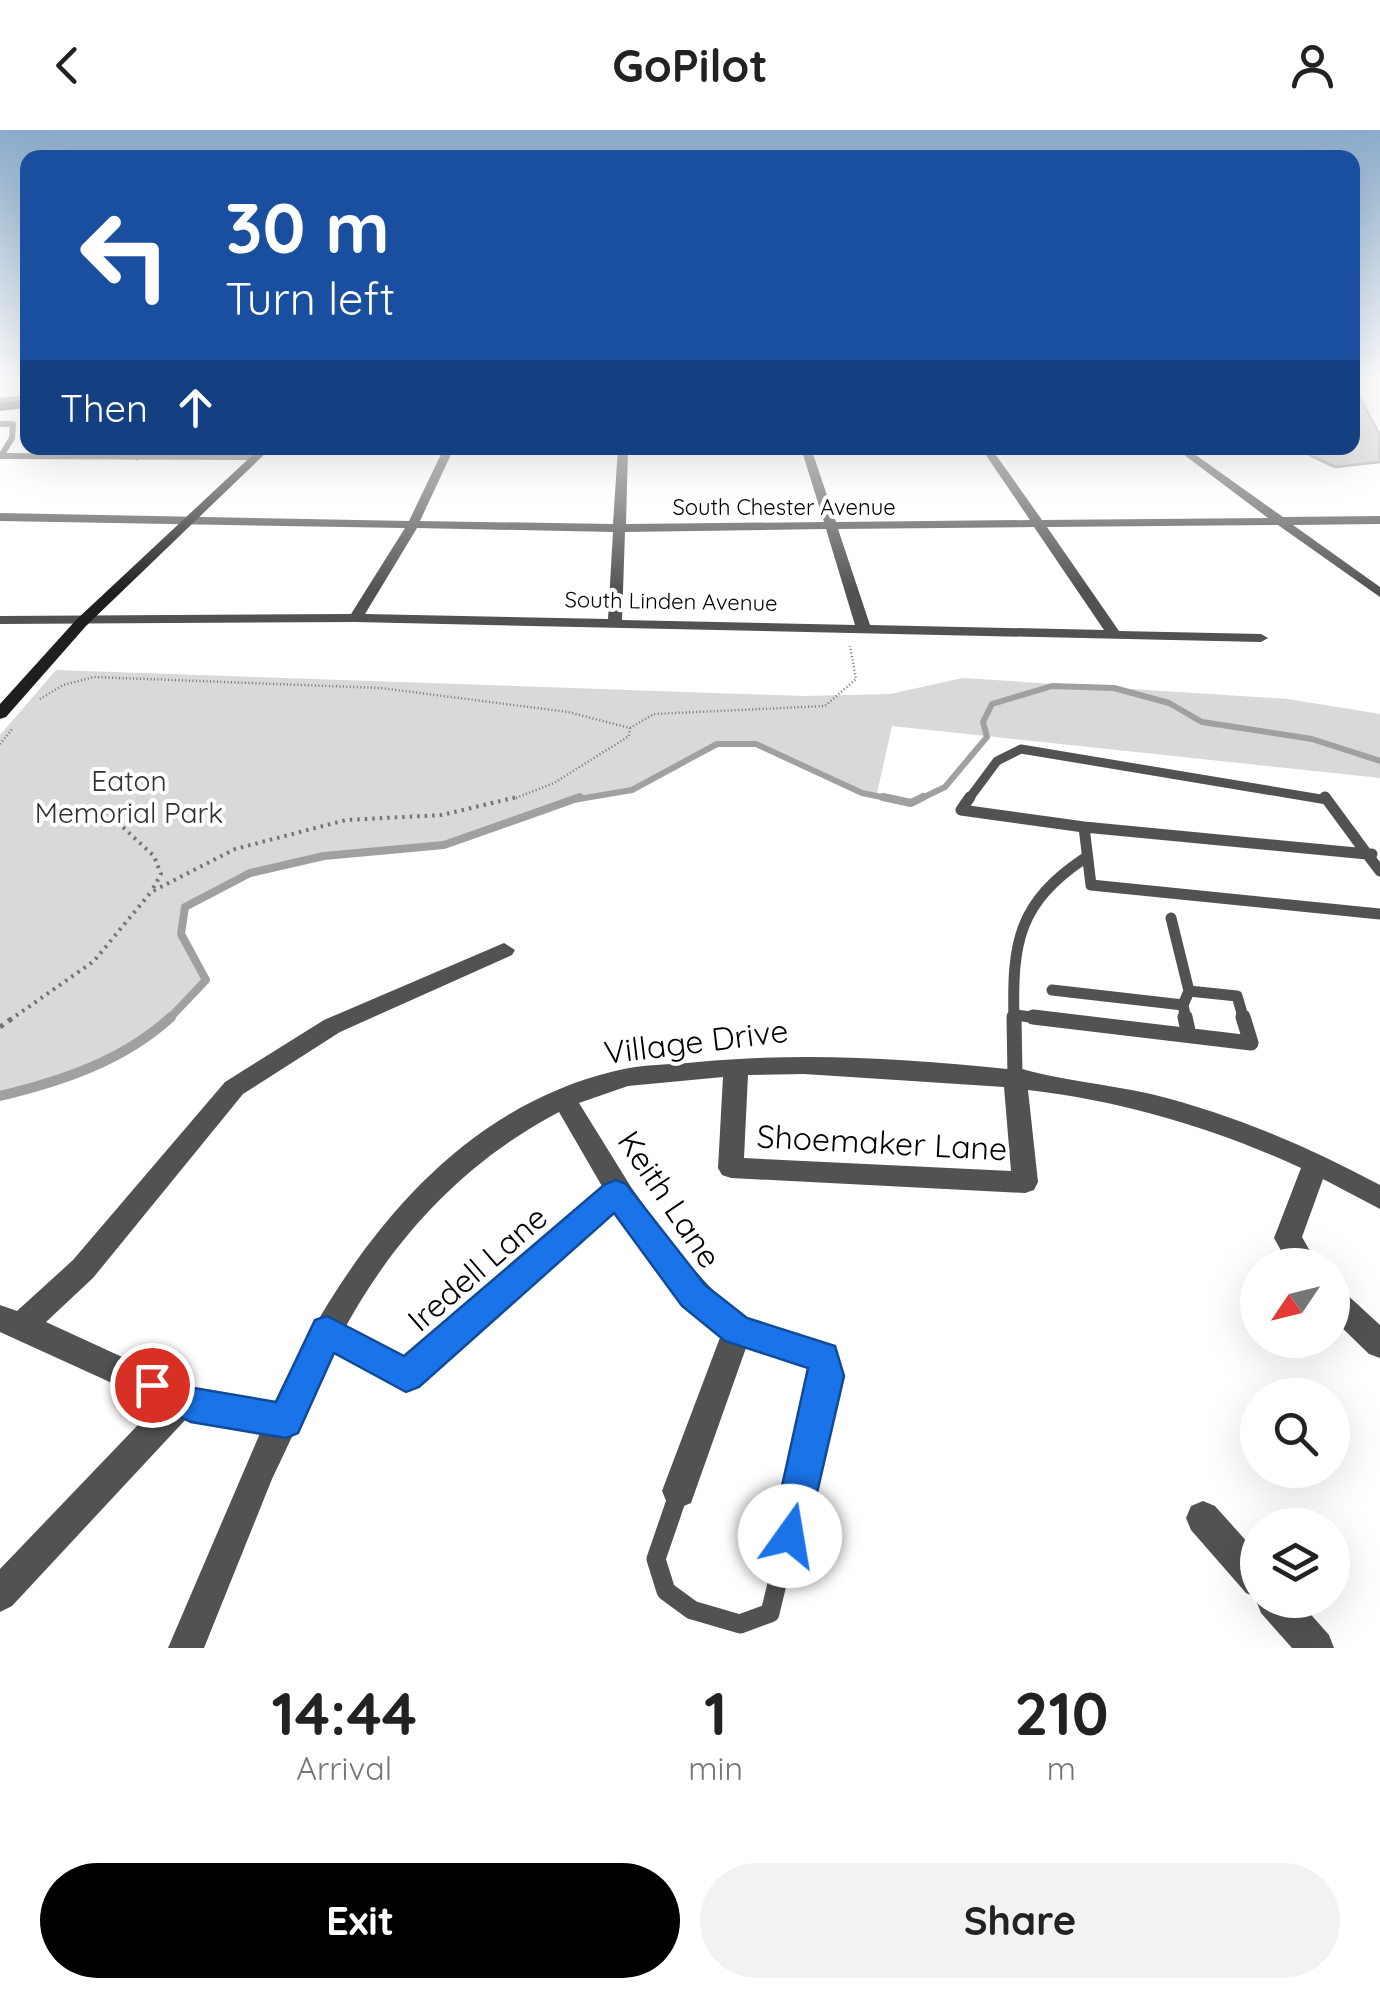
<!DOCTYPE html>
<style>
:root{--surface:#fff;--page:#f2f2f2;--text:#222;--muted:#767676;--accent:#000}
body{margin:0;font-family:Quicksand,sans-serif;background:var(--page);color:var(--text);height:100vh;display:flex;flex-direction:column;font-size:38px;white-space:nowrap}
*{box-sizing:border-box;margin:0}
p{font-size:32px;color:var(--muted)}
.icon{flex:none;width:55px;height:55px;fill:none;stroke:currentColor;stroke-width:2;stroke-linecap:round;stroke-linejoin:round}
.map{position:relative;height:1518px;overflow:hidden}
.panel{display:flex;flex-direction:column;background:var(--surface);flex:1}
.panel>*{flex:none}
.hud{position:absolute;left:20px;top:20px;width:1340px;height:305px;border-radius:20px;box-shadow:0 10px 40px #0002;background:#1a4fa0;color:#fff;overflow:hidden}
.needle{width:65px;rotate:235deg}
.controls{position:absolute;left:1240px;top:1118px;display:grid;gap:20px}
.controls a{display:grid;place-items:center;width:110px;height:110px;border-radius:50%;background:var(--surface);box-shadow:0 10px 40px #0002;font-size:50px}
.pin{position:absolute;display:grid;place-items:center;width:85px;height:85px;color:#fff;margin:-42px;border:5px solid #fff;border-radius:50%;box-shadow:0 2px 10px #0007}
.me{position:absolute;width:110px;margin:-55px;rotate:13deg;stroke-linejoin:round;filter:drop-shadow(0 0 8px #0008)}
.turn{display:flex;align-items:center;gap:35px;height:210px;padding:0 40px;font-size:45px}
.turn .icon{width:130px;height:130px;stroke-width:2.5}
.turn b{display:block;font-size:70px;line-height:85px}
.then{display:flex;align-items:center;height:95px;padding:0 40px;background:#0003;gap:20px;font-size:38px}
.eta{display:flex;justify-content:space-evenly;align-items:center;height:170px;text-align:center}
.eta b{font-size:60px;font-weight:700;line-height:70px}
.action{display:flex;gap:20px;margin-top:auto;padding:20px 40px}
.action a{flex:1;height:115px;border-radius:60px;background:var(--accent);color:#fff;font-size:40px;font-weight:700;line-height:115px;text-align:center}
.action a+a{background:var(--page);color:var(--text)}
header{display:flex;justify-content:space-between;align-items:center;height:130px;padding:0 40px;background:var(--surface);font-size:45px;font-weight:700}
.map>svg:first-child{display:block}
</style>
<header><svg class="icon" aria-label="back" viewBox="0 0 24 24"><path d="M15 5l-7 7 7 7"/></svg>GoPilot<svg class="icon" aria-label="person" viewBox="0 0 24 24"><circle cx="12" cy="8" r="4"/><path d="M4 21q1-7 8-7t8 7"/></svg></header>
<div class="map">
<svg width="1380" height="1518" viewBox="0 0 1380 1518">
<rect width="100%" height="100%" fill="#fff"/>
<path fill="#d9d9d9" d="M56,540L803,566L890,564L963,548L1288,569L1380,584V648L892,596L876,668L757,614H717L678,639L632,660L581,668L444,715L324,726L251,743L185,777L181,804L206,850C153,918 82,948 0,966V605Z"/>
<g fill="none" stroke-linecap="round" stroke-linejoin="round">
<path stroke="#a0a0a0" stroke-width="6" d="M573,670L632,660L717,614H756L862,663L896,670
M918,670L945,657L987,607L983,592L992,574L1052,556L1114,558L1169,573L1202,592L1312,609L1380,631"/>
<path stroke="#a0a0a0" stroke-width="8" d="M883,667L911,673L923,667
M168,890L206,850L181,804L185,777L250,743L324,726L444,715L580,667"/>
<path stroke="#a0a0a0" stroke-width="10" d="M0,966C62,951 123,931 171,887"/>
</g>
<path fill="#c2c2c2" stroke="#969696" stroke-width="2.5" d="M1352,254L1380,305V332L1335,337L1295,318H1352Z"/>
<g fill="none" stroke-linecap="round" stroke-linejoin="round">
<path stroke="#747474" stroke-width="2.5" stroke-dasharray="1 2.5" stroke-linecap="butt" d="M40,569L63,555L94,547L381,558L568,582L630,598L629,606L554,653L511,670
M630,598L654,584L825,576L856,549L850,516
M0,614L13,598"/>
<path stroke="#747474" stroke-width="4" stroke-dasharray="2.5 5" stroke-linecap="butt" d="M101,677L154,726L161,744L151,762
M10,890L94,831L151,762L235,719L346,690L442,685L517,667"/>
<path stroke="#747474" stroke-width="5" stroke-dasharray="4 6" stroke-linecap="butt" d="M0,897L14,887"/>
<path stroke="#525252" stroke-width="6" d="M0,271L28,268
M0,294H13L12,308L1,326
M167,318H190
M137,327L152,318"/>
<path stroke="#525252" stroke-width="9" d="M968,670L997,631L1021,619L1327,670"/>
<path stroke="#525252" stroke-width="11" d="M970,667L961,680L1084,697L1367,724
M1325,667L1367,724
M1084,697L1091,755L1380,784
M1367,724H1372
M1367,724L1380,741
M1171,788L1189,861L1183,875L1186,890
M1052,860L1183,875
M1189,861L1237,866L1244,890
M1015,885L1054,890
M1014,890C1012,812 1018,773 1085,728"/>
<path stroke="#525252" stroke-width="15" d="M1014,887L1015,946
M1033,887L1251,913L1243,887
M1185,887L1189,905"/>
<path stroke="#525252" stroke-width="19" d="M678,1365L656,1429L666,1461L692,1480L740,1494L770,1483L827,1246L823,1227L739,1201"/>
<path fill="#525252" fill-rule="evenodd" d="M444,318H454L420,391L613,394L618,318H628L626,394L824,392L801,318H811L836,392L1030,390L981,318H991L1042,390L1268,388L1175,318H1186L1283,387L1380,386V394L1293,395L1380,457V467L1278,395L1047,397L1119,501L1261,504L1268,508L1261,512L355,492L0,494V486L351,484L405,398L0,391V383L409,391ZM1034,397L1104,500L870,495L838,399ZM417,398L613,402L608,489L365,484ZM826,399L855,495L622,490L625,402Z
M0,323L257,324L262,327L257,330L0,329Z
M504,813L515,820L512,825L340,902L243,964L93,1148L46,1192L194,1260L274,1273C344,1127 448,981 615,941C642,934 670,935 698,932C800,922 904,928 1007,939L1015,937C1058,950 1106,954 1151,964C1232,984 1307,1016 1380,1055V1079L1323,1049L1302,1107L1318,1135H1289L1274,1108L1301,1038C1214,998 1123,971 1028,960L1038,1052L1034,1060L1025,1063L731,1048L722,1045L718,1038L723,947L628,956L579,973L631,1057L671,1114L719,1167L747,1191L752,1201L691,1373L679,1378L667,1373L662,1361L721,1205L674,1159L616,1078L418,1255L407,1259L396,1255L333,1220L272,1349L204,1518H168L261,1301L187,1288L12,1476L0,1482V1439L158,1274L0,1202V1175L17,1181L73,1130L225,952L324,890ZM804,944L1004,957L1011,1041L744,1028L748,945ZM559,982L603,1058L405,1228L346,1196C397,1104 466,1031 559,982Z
M1332,1156L1342,1160L1380,1195V1228L1369,1224L1332,1188Z
M1203,1371L1215,1376L1258,1424V1470H1298L1329,1505L1334,1518H1292L1261,1483L1256,1470L1257,1468L1246,1463L1191,1400L1186,1388L1191,1376Z"/>
<path fill="#1f1f1f" fill-rule="evenodd" d="M260,318H271L86,496L6,587L0,589V574L76,490Z"/>
<path fill="#000" fill-rule="evenodd" d="M28,270V278L0,281V273Z"/>
</g>
<linearGradient id="sky" x2="0" y2="1"><stop stop-color="#8baccb"/><stop offset="0.54" stop-color="#fff"/><stop offset="1" stop-color="#fff" stop-opacity="0"/></linearGradient>
<rect width="1380" height="461" fill="url(#sky)"/>
<path fill="#1a73e8" stroke="#114b97" stroke-width="2.5" d="M616,1050L626,1054L705,1155L747,1188L835,1216L844,1246L804,1419L790,1425L776,1419L771,1406L808,1238L725,1211L682,1176L614,1083L419,1257L406,1262L334,1223L298,1303L286,1308L191,1292L139,1267L134,1255L139,1244L152,1239L194,1258L276,1272L315,1190L327,1186L404,1226L605,1054Z"/>
<g text-anchor="middle" dominant-baseline="central" stroke-width="8" stroke-linejoin="round" paint-order="stroke">
<g font-size="22" fill="#000" stroke="#fff">
<text x="784" y="377">South Chester Avenue</text>
<text transform="translate(671 471) rotate(1)">South Linden Avenue</text>
</g>
<g font-size="28" fill="#303030" stroke="#fff">
<text x="129" y="650">Eaton<tspan x="129" dy="32">Memorial Park</tspan></text>
</g>
<g font-size="32" fill="#000" stroke="#fff">
<text transform="translate(696 911) rotate(-7)">Village Drive</text>
<text transform="translate(882 1012) rotate(3)">Shoemaker Lane</text>
<text transform="translate(670 1069) rotate(56)">Keith Lane</text>
<text transform="translate(477 1138) rotate(-41)">Iredell Lane</text>
</g>
</g>
</svg>
<div class="controls">
<a><svg class="needle" viewBox="-14 -14 28 28"><path d="M0-13l5 13h-10z" fill="#e53935"/><path d="M0 13l5-13h-10z" fill="#767676"/></svg></a>
<a><svg class="icon" aria-label="search" viewBox="0 0 24 24"><circle cx="10" cy="10" r="6"/><path d="M15 15l6 6"/></svg></a>
<a><svg class="icon" aria-label="layers" viewBox="0 0 24 24"><path d="M12 4l9 5-9 5-9-5zM3 14l9 5 9-5"/></svg></a>
</div>
<div class="pin" style="left:152px;top:1255px;background:#d93025"><svg class="icon" aria-label="arrive" viewBox="0 0 24 24"><path d="M6 21V4h12l-3 4 3 4H6"/></svg></div>
<svg class="me" style="left:790px;top:1406px" viewBox="-20 -20 40 40"><circle r="19" fill="#fff"/><path d="M0-13L10 11 0 6-10 11z" fill="#1a73e8"/></svg>
<div class="hud">
<div class="turn"><svg class="icon" aria-label="left" viewBox="0 0 24 24"><path d="M17 20v-9H6M10 6l-5 5 5 5"/></svg><div><b>30 m</b>Turn left</div></div>
<div class="then">Then<svg class="icon" aria-label="ahead" viewBox="0 0 24 24"><path d="M12 20V5M6 11l6-6 6 6"/></svg></div>
</div>
</div>
<section class="panel">
<div class="eta">
<div><b>14:44</b><p>Arrival</p></div>
<div><b>1</b><p>min</p></div>
<div><b>210</b><p>m</p></div>
</div>
<div class="action"><a>Exit</a><a>Share</a></div>
</section>
